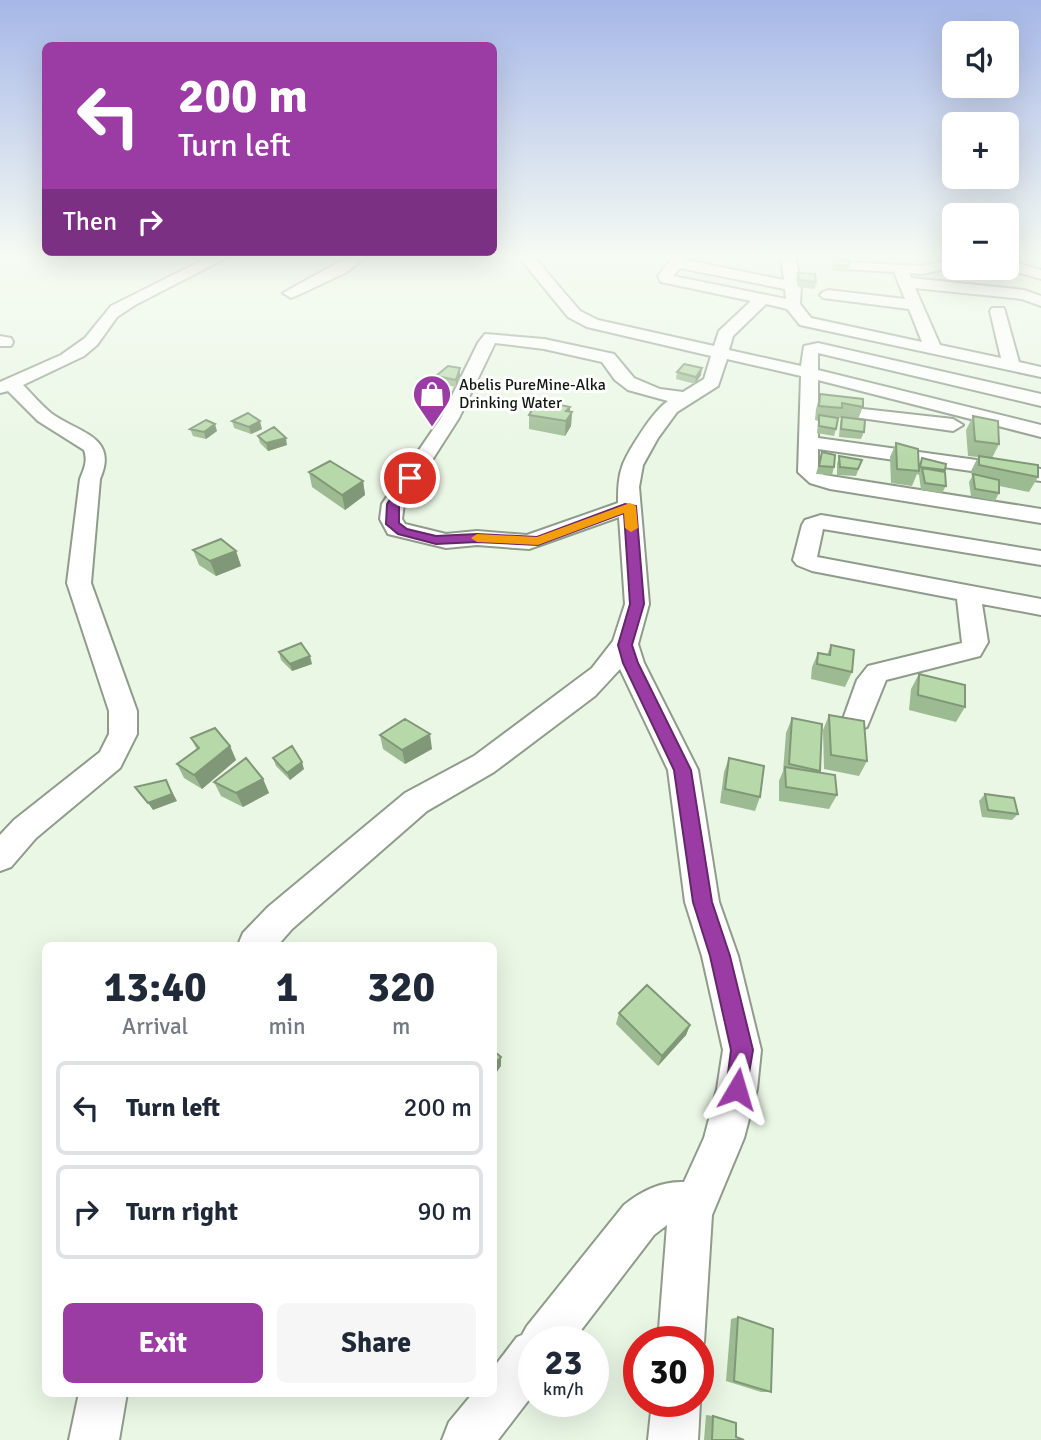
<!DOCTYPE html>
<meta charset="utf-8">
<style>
:root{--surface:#fff;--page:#f6f6f7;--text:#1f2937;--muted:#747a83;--line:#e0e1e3;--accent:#9b3ca5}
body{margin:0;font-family:Signika,sans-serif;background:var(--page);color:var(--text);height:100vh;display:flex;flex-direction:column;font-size:26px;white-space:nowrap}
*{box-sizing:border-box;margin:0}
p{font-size:23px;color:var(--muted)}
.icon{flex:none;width:38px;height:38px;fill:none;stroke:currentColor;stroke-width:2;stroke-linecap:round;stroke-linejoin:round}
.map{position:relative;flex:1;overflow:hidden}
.sheet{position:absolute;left:42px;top:942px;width:455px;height:455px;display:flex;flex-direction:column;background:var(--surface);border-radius:10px;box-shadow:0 7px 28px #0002}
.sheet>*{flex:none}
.banner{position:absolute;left:42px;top:42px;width:455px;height:214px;border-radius:10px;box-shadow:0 7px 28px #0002;background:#9b3ca5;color:#fff;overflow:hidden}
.fabs{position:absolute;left:942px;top:21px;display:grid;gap:14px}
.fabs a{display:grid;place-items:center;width:77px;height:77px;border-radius:10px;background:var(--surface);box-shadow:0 7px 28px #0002;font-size:35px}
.speed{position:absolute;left:518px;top:1326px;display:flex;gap:14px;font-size:35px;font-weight:700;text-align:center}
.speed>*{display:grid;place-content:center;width:91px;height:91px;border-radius:50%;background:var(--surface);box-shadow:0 7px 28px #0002;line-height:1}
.speed small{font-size:18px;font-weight:400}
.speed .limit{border:10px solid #d22;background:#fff;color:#111}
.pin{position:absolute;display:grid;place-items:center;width:60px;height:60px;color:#fff;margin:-30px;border:4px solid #fff;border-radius:50%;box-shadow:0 2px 7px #0007}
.me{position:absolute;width:77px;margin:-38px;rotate:7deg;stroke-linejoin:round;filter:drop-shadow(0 0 5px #0008)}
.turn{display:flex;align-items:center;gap:24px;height:147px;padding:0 21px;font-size:32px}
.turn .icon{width:91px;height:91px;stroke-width:2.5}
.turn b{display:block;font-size:49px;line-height:60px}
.then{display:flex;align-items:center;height:66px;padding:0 21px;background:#0003;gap:14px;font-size:26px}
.eta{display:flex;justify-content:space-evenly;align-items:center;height:119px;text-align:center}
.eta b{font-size:42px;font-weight:800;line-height:49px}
.cta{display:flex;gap:14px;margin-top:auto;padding:14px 21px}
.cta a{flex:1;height:80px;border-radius:10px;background:var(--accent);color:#fff;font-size:28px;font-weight:800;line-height:80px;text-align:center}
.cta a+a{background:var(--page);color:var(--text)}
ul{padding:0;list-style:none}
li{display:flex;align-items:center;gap:21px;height:94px;margin:0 14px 10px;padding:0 7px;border:4px solid var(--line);border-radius:10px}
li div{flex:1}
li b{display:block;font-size:26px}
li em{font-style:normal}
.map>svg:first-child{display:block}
</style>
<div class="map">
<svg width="1041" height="1440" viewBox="0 0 1041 1440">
<rect width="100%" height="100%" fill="#eaf7e5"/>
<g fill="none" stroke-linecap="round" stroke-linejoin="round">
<g stroke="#8f9b8b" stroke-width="4">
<path id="street" d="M211,256H230L135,305L117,317L97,345L84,356L23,385C32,394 41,405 51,413C78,433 119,436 100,479L91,583L137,711V734L120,768L36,838L11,867L0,871V835L14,820L100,752L109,734V711L67,583L80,479C84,469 88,461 84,450L38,421L8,391L0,393V382L61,355L85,338L111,306Z
M350,256H367L347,272L296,296L291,298L283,293Z
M518,256H533L580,311L598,320L714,346L719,331L751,301L661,282L658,276L674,256H689L686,260L784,280L781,256H795L801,286L800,304L811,318L922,342L909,309L823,298L820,295L823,292L828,290L905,299L894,272L846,269L841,268L839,265L841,262L922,266L954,259V267L922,274L909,273L911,278L1024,290L1041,296V306L1022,299L915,288L940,345L1001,358L990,311L992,308H1004L1019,362L1041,367V377L800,325L787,309L766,304L733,336L729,350L801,366L804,346L818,343L1041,394V406L818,353V370L1041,425V437L818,380V404L953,419L963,425L953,431L818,412V438L1041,469V481L818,449V470L824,475L1041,509V523L830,489L810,483L798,472L801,376L727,359L718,386L677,412L658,438L643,465L639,487L649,604L638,644L644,663L698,770L719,902L738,956L761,1050L757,1089L744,1138L712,1215L704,1342L698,1357V1342H658L667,1225L654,1235L572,1342H534V1393L498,1440H442L449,1422L473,1393H494V1367L517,1337L522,1335L527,1326L624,1205C641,1191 662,1181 684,1182L704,1138L717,1089L723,1050L702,956L685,902L668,770L620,669L595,696L494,772L427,811L292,929L278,945H238L243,933L268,907L405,793L474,756L592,668L613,641L625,604L619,517L529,549L477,545L446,548L388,534L380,519L382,504L441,418L478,343L485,334L544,339L614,354L634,378L660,389L683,392L704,379L711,356L587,327L568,317ZM680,268L785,289L786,299L673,276ZM495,343L544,349L602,362L615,380L628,390L668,401C653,411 630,448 623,464C618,477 618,490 618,503L527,535L477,531L446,534L405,524L402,519L404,504L459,418Z
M1006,260L1041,270V279L1003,268H1006Z
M0,336L11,338L13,342L11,346H0Z
M821,515L1041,551V565L823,529L817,557L1041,599V615L982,604L988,642L980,656L886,680L867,727L857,730L847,727L843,719L857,680L868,666L962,643L957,599L812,571L797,565L793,560L802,525L805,520Z
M79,1393H127L119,1440H69Z
M698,1397L700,1402L698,1440H648L652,1402H698Z"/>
</g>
<use href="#street" fill="#fff" fill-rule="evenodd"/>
</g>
<path fill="#9dbb92" d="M833,258L849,266L847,272L833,271L831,265Z
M798,273L816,282L815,289L798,287L796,279Z
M677,372L701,375L695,384L676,379Z
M460,375L456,387L436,383V376Z
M820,394L863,407L858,419L864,432L861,439L839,437L840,424L841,418H839L834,436L817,433L818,421L815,420L816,409Z
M570,411L572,412L571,426L565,436L529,429V415Z
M973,416L999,444L992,458L1038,477L1029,492L999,486V493L995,501L971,496L969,482L972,477L971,471L978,457L968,456L966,430Z
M232,421L262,429L251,434L234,428Z
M190,429L217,431L206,439L193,436Z
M258,436L287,445L268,451L260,443Z
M896,443L919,465L922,458L945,470L944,472L946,486L942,493L921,490L919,475L917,474L912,486L891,483L890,457Z
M822,452L834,467L832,475L816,474Z
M839,456L862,460L856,476L837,475V464Z
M309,472L363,481L365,495L345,510L312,487Z
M193,550L236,551L241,566L216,576L199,565Z
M831,645L852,672L845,687L811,679L812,667L818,653L827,655Z
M279,652L312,664L292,671L281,660Z
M919,674L965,707L956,722L909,710L911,689Z
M829,715L867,761L859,776L824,769L823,730Z
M792,718L820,771L819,772L837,795L829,809L779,801V781L783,771L786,733Z
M380,735L432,749L405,764L383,749Z
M191,738L230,746L236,760L202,789L184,778L177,764L197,750Z
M273,758L304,769L290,780L276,766Z
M729,758L760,797L755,811L720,803L724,772Z
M263,779L269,793L243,807L221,796L214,782Z
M985,794L1018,814L1012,820L982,817L979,801Z
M619,1013L690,1025L686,1035L658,1066L616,1024Z
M738,1317L771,1392H761L726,1381L731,1319Z
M706,1415L713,1416L736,1437L744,1440H704Z"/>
<path fill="#809877" d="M460,368V375L456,387V380Z
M702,368L701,375L695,384L696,377Z
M570,407V415L572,412L571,426L565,436L566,411Z
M260,421L262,429L251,434L249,427Z
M215,424L217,431L206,439L204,432Z
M286,438L287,445L268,451L266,443Z
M363,481L365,495L345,510L342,495Z
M236,551L241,566L216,576L210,561Z
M310,656L312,664L292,671L290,664Z
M430,734L432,749L405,764L402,750Z
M230,746L236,760L202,789L194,775Z
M302,762L304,769L290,780L287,773Z
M263,779L269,793L243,807L236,793Z
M166,780L177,801L153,810L148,803Z
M690,1025L686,1035L658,1066L662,1056Z
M501,1057V1066L494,1076V1065Z"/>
<path fill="#b7d9aa" stroke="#809877" stroke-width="2" d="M833,258L849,260V266L835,265Z
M798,273L815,274L816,282L799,280Z
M684,364L702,368L696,377L677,372Z
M448,366L460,368L456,380L436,376Z
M820,394L863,399V407L842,403V408L819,406Z
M538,400L570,407L566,411L572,412L566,421L529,415Z
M248,413L260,421L249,427L232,421Z
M819,415L838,418L836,429L819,426Z
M973,416L998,421L999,444L975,441Z
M842,417L865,420L864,432L841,429Z
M206,420L215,424L204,432L190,429Z
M274,427L286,438L266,443L258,436Z
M896,443L918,449L919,471L897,469Z
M822,452L835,455L834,467L819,466Z
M839,456L862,460L858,469L840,467Z
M979,456L1038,465V477L979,465Z
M922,458L946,464L945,470L920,467Z
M330,461L363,481L342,495L309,472Z
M922,468L945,472L946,486L925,483Z
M973,474L999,480V493L975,489Z
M221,539L236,551L210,561L193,550Z
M301,643L310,656L290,664L279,652Z
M831,645L854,650L852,672L817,664L818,653L830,655Z
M919,674L965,685V707L918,695Z
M829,715L864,721L867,761L831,755Z
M792,718L822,724L820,771L789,764Z
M405,719L430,734L402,750L380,735Z
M215,728L230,746L194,775L177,764L199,748L191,738Z
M292,746L302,762L287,773L273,758Z
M246,758L263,779L236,793L214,782Z
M729,758L764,766L760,797L725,789Z
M785,767L835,775L837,795L786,787Z
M166,780L172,794L148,803L135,787Z
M985,794L1014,798L1018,814L988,810Z
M647,985L690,1025L662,1056L619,1013Z
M494,1051L501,1057L494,1065Z
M738,1317L773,1329L771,1392L734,1381Z
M713,1416L736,1423V1437L744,1440H712Z"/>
<linearGradient id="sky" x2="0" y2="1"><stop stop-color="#a6b7e8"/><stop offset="0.56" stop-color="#f6fbf3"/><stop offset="1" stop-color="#f6fbf3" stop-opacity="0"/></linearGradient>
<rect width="1041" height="458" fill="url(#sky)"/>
<path fill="#9b3ca5" stroke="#65276b" stroke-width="2" d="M406,475L416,478L399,504V523L407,529L436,536L477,534L537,537L625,504L636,506L644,604L632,645L638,663L691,770L712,902L730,956L753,1050L745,1097L737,1100L729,1097L726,1089L731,1050L710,956L693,902L674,770L623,663L618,645L630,604L624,513L538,545L477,542L436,544L398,534L386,524L387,504Z"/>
<path fill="#f59e0b" d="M630,503L636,506L638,528L631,532L625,528L624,513L538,545L477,542L471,538L477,534L537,537Z"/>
<defs>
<g id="shop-pin" transform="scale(2.0125)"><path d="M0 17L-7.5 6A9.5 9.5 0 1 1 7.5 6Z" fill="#9b3ca5" stroke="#fff"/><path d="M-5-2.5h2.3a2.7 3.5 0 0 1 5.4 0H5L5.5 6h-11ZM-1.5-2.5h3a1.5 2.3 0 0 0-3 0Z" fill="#fff"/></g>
</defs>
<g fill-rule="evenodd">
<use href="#shop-pin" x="432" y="394"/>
</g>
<g text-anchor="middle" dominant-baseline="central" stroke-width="6" stroke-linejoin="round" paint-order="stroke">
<g font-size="16" fill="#151913" stroke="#fff" text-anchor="start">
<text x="459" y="385">Abelis PureMine-Alka<tspan x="459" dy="18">Drinking Water</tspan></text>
</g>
</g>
</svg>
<div class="fabs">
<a><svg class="icon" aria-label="sound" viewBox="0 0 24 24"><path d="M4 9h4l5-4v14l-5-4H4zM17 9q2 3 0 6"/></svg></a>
<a>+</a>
<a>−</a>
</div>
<div class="speed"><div>23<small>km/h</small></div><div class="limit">30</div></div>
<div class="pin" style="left:410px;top:478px;background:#d93025"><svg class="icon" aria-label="arrive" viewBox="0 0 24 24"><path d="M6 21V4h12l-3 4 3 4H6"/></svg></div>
<svg class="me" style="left:737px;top:1089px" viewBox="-20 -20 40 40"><path d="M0-17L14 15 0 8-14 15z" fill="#9b3ca5" stroke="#fff" stroke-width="4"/></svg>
<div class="banner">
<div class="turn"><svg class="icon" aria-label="left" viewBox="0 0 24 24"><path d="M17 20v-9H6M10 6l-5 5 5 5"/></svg><div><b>200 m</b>Turn left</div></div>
<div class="then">Then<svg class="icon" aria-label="right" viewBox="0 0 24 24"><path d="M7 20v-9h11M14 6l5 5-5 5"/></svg></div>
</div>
<section class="sheet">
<div class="eta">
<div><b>13:40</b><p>Arrival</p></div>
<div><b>1</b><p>min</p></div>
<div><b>320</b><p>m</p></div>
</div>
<ul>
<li><svg class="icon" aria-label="left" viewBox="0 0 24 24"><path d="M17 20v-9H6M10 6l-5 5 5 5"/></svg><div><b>Turn left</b></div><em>200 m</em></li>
<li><svg class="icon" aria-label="right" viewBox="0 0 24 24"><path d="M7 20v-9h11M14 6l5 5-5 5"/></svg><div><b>Turn right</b></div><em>90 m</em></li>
</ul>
<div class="cta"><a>Exit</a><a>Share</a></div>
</section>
</div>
